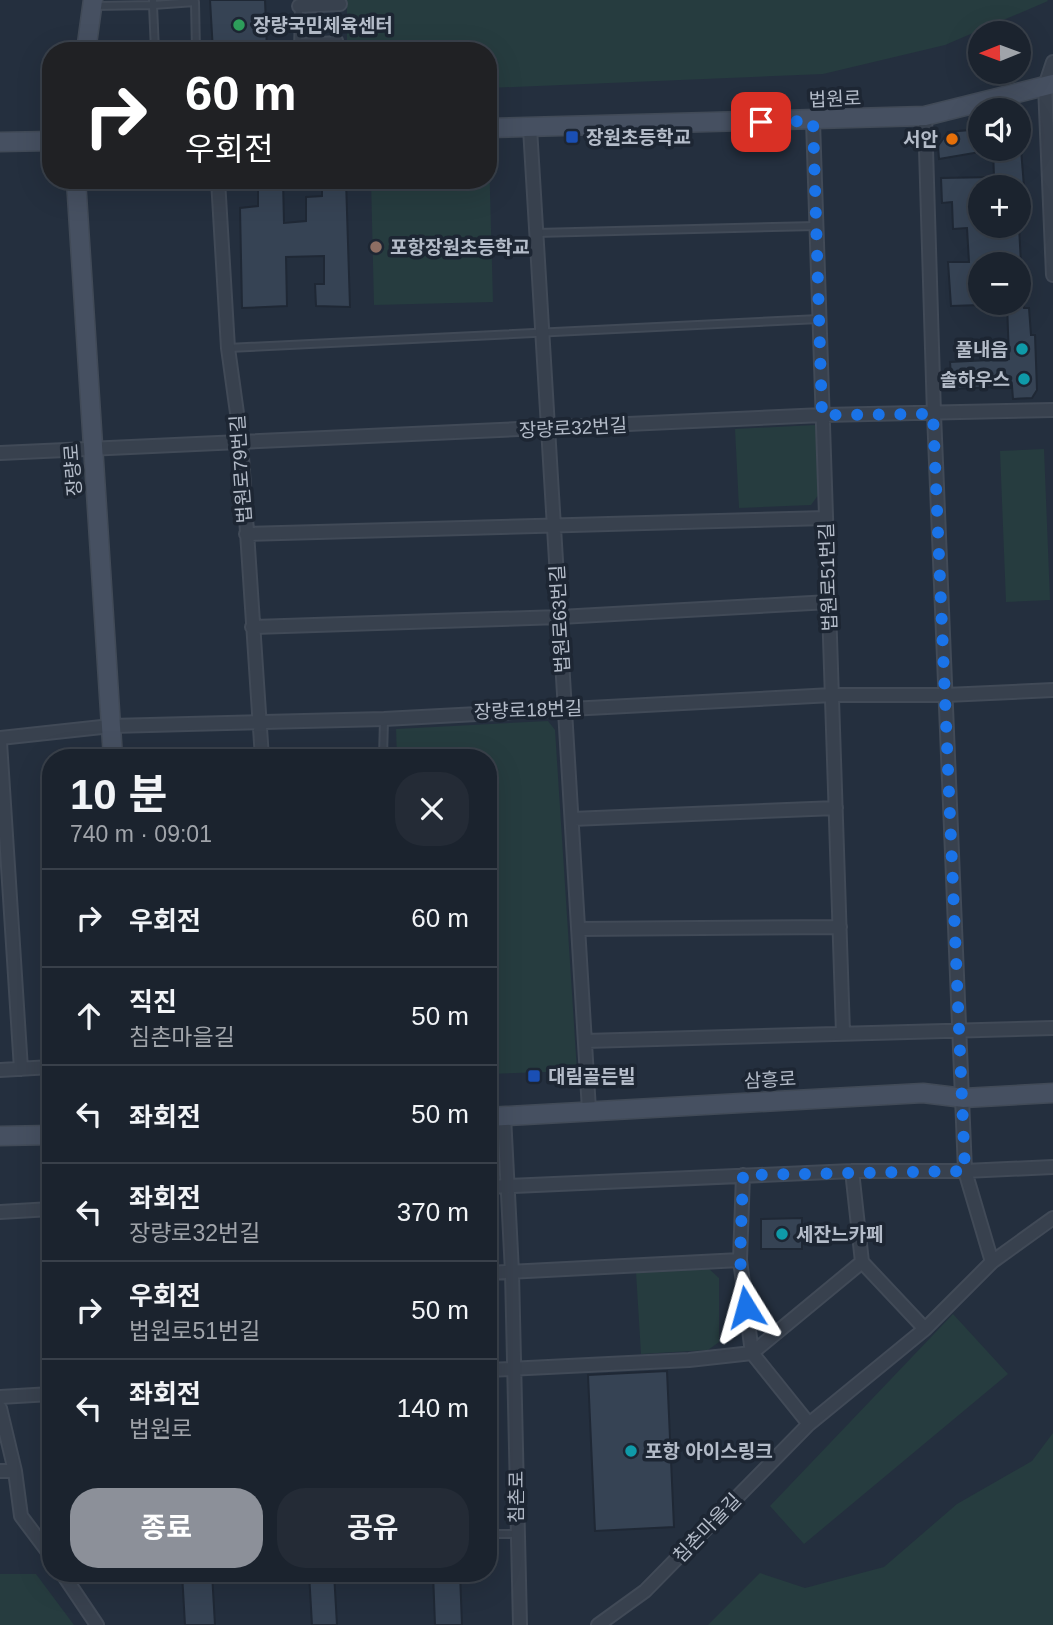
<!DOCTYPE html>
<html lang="ko">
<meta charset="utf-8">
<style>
:root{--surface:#1b232e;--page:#242b36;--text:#f1f3f6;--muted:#a0a4aa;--line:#39404a;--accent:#8c9099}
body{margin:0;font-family:Arial,"Noto Sans KR",sans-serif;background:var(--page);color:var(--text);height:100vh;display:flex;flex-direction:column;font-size:26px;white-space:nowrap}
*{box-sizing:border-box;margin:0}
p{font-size:23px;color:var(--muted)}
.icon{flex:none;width:38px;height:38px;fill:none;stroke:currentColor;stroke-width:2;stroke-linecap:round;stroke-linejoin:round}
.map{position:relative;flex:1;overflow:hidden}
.details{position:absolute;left:42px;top:749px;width:455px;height:833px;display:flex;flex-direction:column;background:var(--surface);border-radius:28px;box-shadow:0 7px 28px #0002,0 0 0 2px var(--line)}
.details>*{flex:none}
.banner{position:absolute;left:42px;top:42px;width:455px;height:147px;border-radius:28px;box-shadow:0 7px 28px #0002,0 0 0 2px var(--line);background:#202124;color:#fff;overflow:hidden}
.needle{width:46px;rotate:269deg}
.buttons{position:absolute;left:968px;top:21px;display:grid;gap:14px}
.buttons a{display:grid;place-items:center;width:63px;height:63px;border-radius:50%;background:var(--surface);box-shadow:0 7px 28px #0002,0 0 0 2px var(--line);font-size:35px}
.pin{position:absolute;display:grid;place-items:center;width:60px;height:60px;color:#fff;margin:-30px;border-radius:14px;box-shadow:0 4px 10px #0006}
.me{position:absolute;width:77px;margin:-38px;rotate:352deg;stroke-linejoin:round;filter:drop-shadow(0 0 5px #0008)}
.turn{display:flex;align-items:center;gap:24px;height:147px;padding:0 28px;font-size:32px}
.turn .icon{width:91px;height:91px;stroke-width:2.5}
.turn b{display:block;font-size:49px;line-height:60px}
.round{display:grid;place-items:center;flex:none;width:74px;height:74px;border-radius:28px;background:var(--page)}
.headline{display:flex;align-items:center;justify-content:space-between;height:119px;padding:0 28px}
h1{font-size:42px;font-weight:700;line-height:52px}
.cta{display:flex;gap:14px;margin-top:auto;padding:14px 28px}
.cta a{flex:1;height:80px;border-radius:28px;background:var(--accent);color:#fff;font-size:28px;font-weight:700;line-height:80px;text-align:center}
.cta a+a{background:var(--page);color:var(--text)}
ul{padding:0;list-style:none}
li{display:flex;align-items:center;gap:21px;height:98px;padding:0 28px;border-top:2px solid var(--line)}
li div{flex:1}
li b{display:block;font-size:26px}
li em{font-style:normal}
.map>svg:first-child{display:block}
</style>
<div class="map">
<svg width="1053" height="1625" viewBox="0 0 1053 1625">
<rect width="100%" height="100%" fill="#242f3e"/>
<path fill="#263c3f" d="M347,0H1047L1048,1L945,45L823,74L488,88V51H347Z
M489,155L493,302L374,305L371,180H488Z
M815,425L818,430L819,494L811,505L739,508L735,429Z
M1044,449L1050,600L1006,602L1000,451Z
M548,721L555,730L577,1071L488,1074V758H397L396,729Z
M708,1268L719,1278V1342L708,1350L641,1354L636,1272Z
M953,1314L1008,1374L804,1544L770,1506Z
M1053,1433V1625H708L760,1573L805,1588L884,1567L957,1504L1032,1461Z
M0,1574H36L74,1625H0Z"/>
<path fill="#364354" stroke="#1f2835" stroke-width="2" d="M210,0H265L267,51H213Z
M980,119V152L939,159L938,146L948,132L969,130L968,120Z
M993,149H1021L1024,187H980V226H1019L1021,264H980V305L951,306L948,262H969L967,228L953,229L952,202L942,203L941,178L994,177Z
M258,180H283L284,223L306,221V197L322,196V180H346L350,307L316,306L315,284H324V256L286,257L287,306L242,308L240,208L258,206Z
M1007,303H1023L1024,308H1029L1031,335H1035L1037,390L1032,398L1013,399L1012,386L952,389L950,362L1009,359Z
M802,1218V1249H761V1219Z
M667,1371L674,1527L595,1531L588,1375Z
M182,1573H212L215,1625H185Z
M309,1573H334L337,1625H312Z
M433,1573H460L462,1625H435Z"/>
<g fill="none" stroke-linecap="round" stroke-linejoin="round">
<g stroke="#414a57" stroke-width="10">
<path id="service" d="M153,0V5L195,2L196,51
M94,6L153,5L155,51
M299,42L339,40
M298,51L299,5
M536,233L816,226
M228,348L819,319
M383,758L384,719
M488,1534H516"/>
</g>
<g stroke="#414a57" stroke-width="16">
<path id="minor" d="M299,6L340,4
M1053,62L1045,86L1053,275
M925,116L934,414L965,1171L992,1262
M813,121L843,1033
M530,128L589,1110
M218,180L228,348L241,442L262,758
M0,453L823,415L1053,410
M246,534L826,518
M252,627L560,617L829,602
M0,738L111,726L384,719L832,695H946L1053,690
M0,742L21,1069
M572,819L836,808
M578,929L840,927
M585,1041L1053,1028
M0,1070L51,1067
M504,1116L512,1272L520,1625
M852,1171L862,1262L925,1329
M743,1175L740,1260L752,1353L809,1424
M488,1187L852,1171H965L1053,1167
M0,1212L51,1209
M488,1273L740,1260
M752,1353L862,1262
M488,1370L689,1360L752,1353
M0,1397L51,1394
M0,1408L15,1471L21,1516L51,1556
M0,1471H15
M62,1573L97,1625
M598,1625L645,1591L809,1424L925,1329L992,1262L1053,1218"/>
</g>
<g stroke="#414a57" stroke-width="21">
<path id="secondary" d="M86,51L93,0
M488,128L925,116L1053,84
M0,142L51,141
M76,180L113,758
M488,1117L923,1093L964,1098L1053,1093
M0,1136L51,1135"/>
</g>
<use href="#service" stroke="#38414e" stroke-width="6"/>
<use href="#minor" stroke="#38414e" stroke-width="12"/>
<use href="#secondary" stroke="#465061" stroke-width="18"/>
</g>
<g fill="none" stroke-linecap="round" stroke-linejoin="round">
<path stroke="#1a73e8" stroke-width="12" stroke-dasharray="0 21.6" d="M746,1307L740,1260L743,1175L965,1171L933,414L822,415L813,121L761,122"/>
</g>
<circle fill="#2e9e5b" stroke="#1d2633" stroke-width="2.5" cx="239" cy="25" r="7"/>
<g fill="#1a4fb4" stroke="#1d2633" stroke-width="2.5">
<rect x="565" y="130" width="14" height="14" rx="3.5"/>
<rect x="527" y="1069" width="14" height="14" rx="3.5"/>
</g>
<circle fill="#e8710a" stroke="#1d2633" stroke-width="2.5" cx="952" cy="139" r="7"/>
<circle fill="#8d6e63" stroke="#1d2633" stroke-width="2.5" cx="376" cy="247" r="7"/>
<g fill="#0f9aa8" stroke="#1d2633" stroke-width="2.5">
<circle cx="1022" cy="349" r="7"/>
<circle cx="1024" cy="379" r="7"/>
<circle cx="782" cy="1234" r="7"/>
<circle cx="631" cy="1451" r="7"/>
</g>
<g text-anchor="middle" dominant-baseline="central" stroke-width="7" stroke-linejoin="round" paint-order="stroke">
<g font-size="19" font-weight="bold" fill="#b4bcc9" stroke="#1d2633" text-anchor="start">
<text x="253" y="25">장량국민체육센터</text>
<text x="586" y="137">장원초등학교</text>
<text x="938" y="139" text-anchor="end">서안</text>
<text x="390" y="247">포항장원초등학교</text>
<text x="1008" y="349" text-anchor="end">풀내음</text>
<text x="1010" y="379" text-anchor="end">솔하우스</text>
<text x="548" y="1076">대림골든빌</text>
<text x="796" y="1234">세잔느카페</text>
<text x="645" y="1451">포항 아이스링크</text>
</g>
<g font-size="19" fill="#b4bcc9" stroke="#1d2633">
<text transform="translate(835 99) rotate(-2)">법원로</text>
<text transform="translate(573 428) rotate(-3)">장량로32번길</text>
<text transform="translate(241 469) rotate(-94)">법원로79번길</text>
<text transform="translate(73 470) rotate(-94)">장량로</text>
<text transform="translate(828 577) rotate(-92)">법원로51번길</text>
<text transform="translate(560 619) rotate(-93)">법원로63번길</text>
<text transform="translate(528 710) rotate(-2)">장량로18번길</text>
<text transform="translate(770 1080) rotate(-3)">삼흥로</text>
<text transform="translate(516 1497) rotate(-90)">침촌로</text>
<text transform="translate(707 1528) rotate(-46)">침촌마을길</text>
</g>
</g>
</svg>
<div class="buttons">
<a><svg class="needle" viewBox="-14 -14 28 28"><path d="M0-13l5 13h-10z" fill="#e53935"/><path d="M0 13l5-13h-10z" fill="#a0a4aa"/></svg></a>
<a><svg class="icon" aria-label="sound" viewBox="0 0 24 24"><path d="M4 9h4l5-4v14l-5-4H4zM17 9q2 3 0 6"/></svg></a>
<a>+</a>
<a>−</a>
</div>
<div class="pin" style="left:761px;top:122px;background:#d93025"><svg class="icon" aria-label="arrive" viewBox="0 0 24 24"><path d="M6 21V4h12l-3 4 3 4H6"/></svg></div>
<svg class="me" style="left:746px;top:1307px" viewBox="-20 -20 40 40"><path d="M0-17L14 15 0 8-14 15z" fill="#1a73e8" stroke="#fff" stroke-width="4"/></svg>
<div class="banner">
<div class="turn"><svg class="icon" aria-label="right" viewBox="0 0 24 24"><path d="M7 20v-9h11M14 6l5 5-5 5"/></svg><div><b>60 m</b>우회전</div></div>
</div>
<section class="details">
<div class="headline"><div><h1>10 분</h1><p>740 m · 09:01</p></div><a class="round"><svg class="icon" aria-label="close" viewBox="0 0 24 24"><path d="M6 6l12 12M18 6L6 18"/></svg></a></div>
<ul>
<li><svg class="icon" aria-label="right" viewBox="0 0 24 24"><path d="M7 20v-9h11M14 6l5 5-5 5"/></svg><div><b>우회전</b></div><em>60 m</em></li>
<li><svg class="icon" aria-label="ahead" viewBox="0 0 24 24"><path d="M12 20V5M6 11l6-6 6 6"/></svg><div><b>직진</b><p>침촌마을길</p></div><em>50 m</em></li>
<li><svg class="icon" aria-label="left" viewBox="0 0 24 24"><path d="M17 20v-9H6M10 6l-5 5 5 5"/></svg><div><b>좌회전</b></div><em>50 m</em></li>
<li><svg class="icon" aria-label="left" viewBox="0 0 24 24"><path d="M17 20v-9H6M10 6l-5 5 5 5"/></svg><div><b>좌회전</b><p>장량로32번길</p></div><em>370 m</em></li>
<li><svg class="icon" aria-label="right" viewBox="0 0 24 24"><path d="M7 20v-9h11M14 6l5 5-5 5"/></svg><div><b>우회전</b><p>법원로51번길</p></div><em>50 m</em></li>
<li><svg class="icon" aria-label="left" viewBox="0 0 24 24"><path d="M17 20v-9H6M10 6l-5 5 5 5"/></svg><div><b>좌회전</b><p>법원로</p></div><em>140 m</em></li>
</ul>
<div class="cta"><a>종료</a><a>공유</a></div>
</section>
</div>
